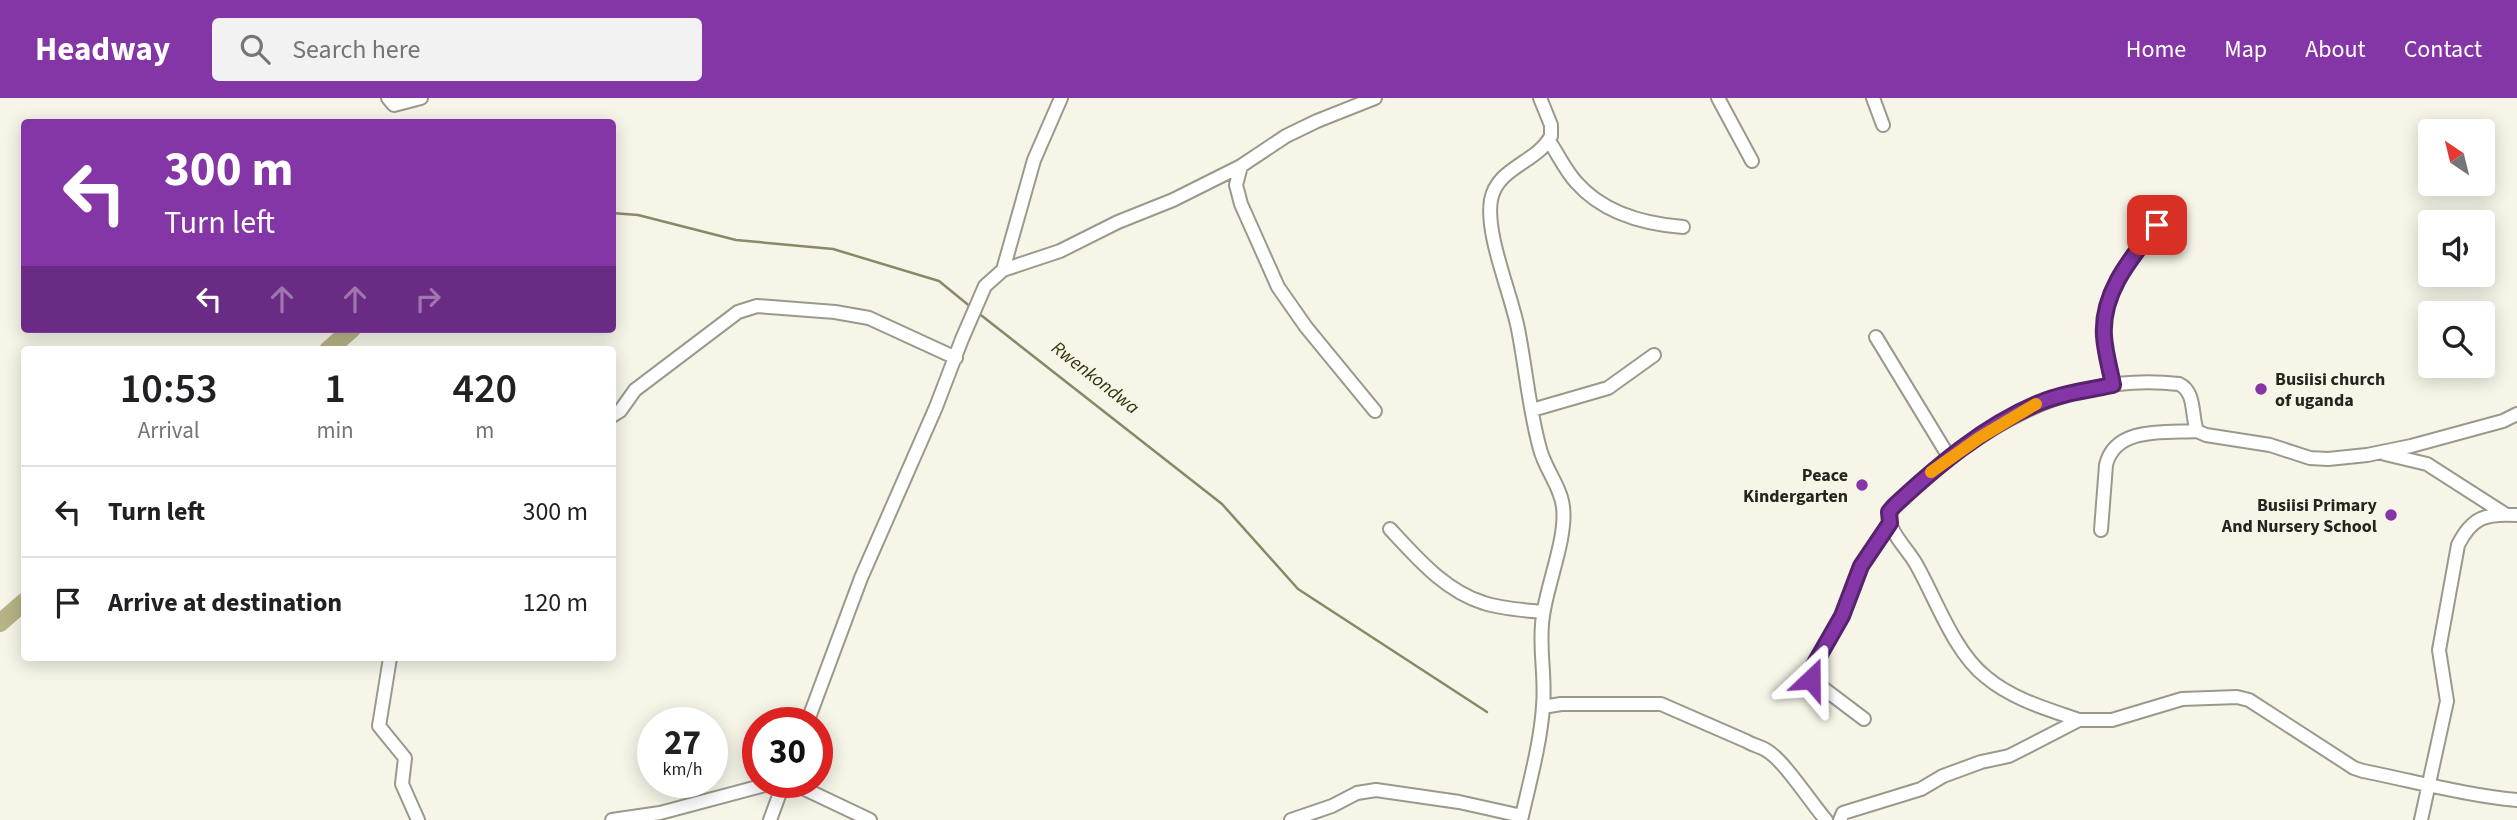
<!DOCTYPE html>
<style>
:root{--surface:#fff;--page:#f2f2f2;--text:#202124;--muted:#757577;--line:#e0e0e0;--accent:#8536a6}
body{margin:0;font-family:"Source Sans 3",sans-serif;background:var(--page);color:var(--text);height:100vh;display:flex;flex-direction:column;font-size:26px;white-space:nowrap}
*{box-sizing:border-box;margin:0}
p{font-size:23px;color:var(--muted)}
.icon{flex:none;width:38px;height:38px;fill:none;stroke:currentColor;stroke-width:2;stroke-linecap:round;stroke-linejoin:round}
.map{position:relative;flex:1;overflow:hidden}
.panel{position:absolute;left:21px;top:248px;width:595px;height:315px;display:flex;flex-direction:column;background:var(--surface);border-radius:7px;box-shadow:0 4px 18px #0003}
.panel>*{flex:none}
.guide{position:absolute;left:21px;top:21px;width:595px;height:214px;border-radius:7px;box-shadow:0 4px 18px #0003;background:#8536a6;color:#fff;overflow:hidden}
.needle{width:46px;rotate:325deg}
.tools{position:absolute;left:2418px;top:21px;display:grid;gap:14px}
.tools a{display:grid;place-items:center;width:77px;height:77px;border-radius:7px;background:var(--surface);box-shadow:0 4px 18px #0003;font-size:35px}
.speed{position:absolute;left:637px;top:609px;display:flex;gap:14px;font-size:35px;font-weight:700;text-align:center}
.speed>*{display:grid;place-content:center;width:91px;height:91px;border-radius:50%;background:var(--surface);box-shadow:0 4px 18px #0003;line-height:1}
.speed small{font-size:18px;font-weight:400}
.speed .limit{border:10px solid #d22;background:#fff;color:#111}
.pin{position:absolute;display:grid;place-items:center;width:60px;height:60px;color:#fff;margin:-30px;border-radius:14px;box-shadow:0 4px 10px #0006}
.me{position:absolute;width:77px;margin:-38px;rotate:23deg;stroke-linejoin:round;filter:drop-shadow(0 0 5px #0008)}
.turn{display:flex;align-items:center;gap:24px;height:147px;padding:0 28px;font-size:32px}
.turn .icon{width:91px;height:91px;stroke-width:2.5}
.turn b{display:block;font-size:49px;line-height:60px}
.lanes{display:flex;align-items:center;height:66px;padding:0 28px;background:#0003;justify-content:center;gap:35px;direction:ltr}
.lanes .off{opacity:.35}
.eta{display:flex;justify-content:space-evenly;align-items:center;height:119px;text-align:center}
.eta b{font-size:42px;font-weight:600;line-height:49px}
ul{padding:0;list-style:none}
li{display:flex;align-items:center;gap:21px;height:91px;padding:0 28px;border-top:2px solid var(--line)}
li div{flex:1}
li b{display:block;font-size:26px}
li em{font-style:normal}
header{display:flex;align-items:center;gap:42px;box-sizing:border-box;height:98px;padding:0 35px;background:var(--accent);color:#fff}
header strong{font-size:33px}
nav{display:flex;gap:38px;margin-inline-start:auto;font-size:24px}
.search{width:490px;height:63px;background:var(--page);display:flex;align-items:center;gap:18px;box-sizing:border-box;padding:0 24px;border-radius:7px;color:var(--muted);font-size:26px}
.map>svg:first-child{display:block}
</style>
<header>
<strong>Headway</strong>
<div class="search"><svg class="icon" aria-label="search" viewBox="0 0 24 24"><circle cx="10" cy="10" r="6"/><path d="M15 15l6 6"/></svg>Search here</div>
<nav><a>Home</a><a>Map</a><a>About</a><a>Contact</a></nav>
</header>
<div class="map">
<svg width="2517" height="722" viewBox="0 0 2517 722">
<rect width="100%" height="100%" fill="#f6f5e8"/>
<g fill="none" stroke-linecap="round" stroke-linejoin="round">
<path stroke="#8a8866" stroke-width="2.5" d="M612,115L638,117L736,142L833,151L939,183L972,210
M977,214L1222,406L1298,491L1487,614"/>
<path stroke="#b6b385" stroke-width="18" d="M328,252L352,231
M0,525L24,504"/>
<g stroke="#9a998c" stroke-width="16">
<path id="minor" d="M388,0L394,7L421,0
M1718,0L1752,63
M1873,0L1883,27
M1549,43C1558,56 1565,72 1576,84C1603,115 1644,126 1683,129
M1241,68L1236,87L1241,106L1278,189L1306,229L1375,313
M1003,172L1060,153L1118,124L1173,102L1241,68L1286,38L1317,23L1375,0
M1876,239L1949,359
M2113,287C2110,271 2105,254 2104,238C2101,194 2132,159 2157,127
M1532,312L1608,290L1654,257
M612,318L620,313L635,292L738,214L757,208L835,214L869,220L956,260
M2385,356L2427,366L2505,416
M1390,431C1417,460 1445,493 1484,505C1502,511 1523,512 1543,514
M2101,432L2106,367C2115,328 2166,335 2197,333
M390,560L379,628L405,660L402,686L418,722
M1543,609L1561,606H1661L1746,643C1754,648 1760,648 1766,652C1784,662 1811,705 1826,722
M1864,621L1811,581L1814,567L1842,518L1861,468L1890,425
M2079,622C2047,611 2012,601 1986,579C1954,554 1936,501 1916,466C1907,450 1887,433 1889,414L1894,408C1974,333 2064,273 2179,286C2196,294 2191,317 2197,333L2206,337L2270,347L2310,360L2328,361L2367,357L2411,348L2503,323L2517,316
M807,625L861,480L936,309L962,241L985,188L1003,172L1034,62L1061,0
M790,684L870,722
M612,722L660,715L776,684
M770,722L784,684
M1291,722L1332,708L1357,695L1376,692L1459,704L1522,718
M1521,722C1529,687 1541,643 1543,608C1546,577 1538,548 1543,518C1547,486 1567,440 1563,409C1561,389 1545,371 1540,351C1529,312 1526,271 1518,231C1511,195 1485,136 1491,102C1497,69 1537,65 1551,38V27L1540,0
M1840,722L1843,715L1921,691L1943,678L1981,664L2009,658L2079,622H2112L2182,601L2237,599L2249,602L2354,670L2363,673C2414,683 2465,697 2517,702
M2421,722L2447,603L2439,552L2458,447C2472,419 2486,415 2517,417"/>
</g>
<use href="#minor" stroke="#fff" stroke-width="12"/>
</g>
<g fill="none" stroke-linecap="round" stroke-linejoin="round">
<g stroke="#56236c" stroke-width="18">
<path id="route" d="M1811,581L1814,567L1842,518L1861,468L1890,425L1889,414L1894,408C1937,368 1984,328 2039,305C2063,295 2088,292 2113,287C2110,271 2105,254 2104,238C2101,194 2132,159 2157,127"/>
</g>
<use href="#route" stroke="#8536a6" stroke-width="12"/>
<path stroke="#f59e0b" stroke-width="12" d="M1931,374L1979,340L2036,306"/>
</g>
<g fill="#8536a6" stroke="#f6f5e8" stroke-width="2.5">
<circle cx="2261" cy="291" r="7"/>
<circle cx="1862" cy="387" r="7"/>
<circle cx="2391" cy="417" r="7"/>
</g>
<g text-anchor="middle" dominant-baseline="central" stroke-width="5" stroke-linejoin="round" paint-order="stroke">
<g font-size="18" font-weight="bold" fill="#25241f" stroke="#f6f5e8" text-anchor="end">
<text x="2275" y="281" text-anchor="start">Busiisi church<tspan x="2275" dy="21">of uganda</tspan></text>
<text x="1848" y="377">Peace<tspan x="1848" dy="21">Kindergarten</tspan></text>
<text x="2377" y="407">Busiisi Primary<tspan x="2377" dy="21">And Nursery School</tspan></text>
</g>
<g font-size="19" font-style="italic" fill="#36320d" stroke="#f6f5e8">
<text transform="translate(1095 280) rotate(38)">Rwenkondwa</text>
</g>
</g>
</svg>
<div class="tools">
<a><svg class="needle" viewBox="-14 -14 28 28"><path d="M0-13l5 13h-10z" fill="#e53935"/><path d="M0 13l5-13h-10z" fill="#757577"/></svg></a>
<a><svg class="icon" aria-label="sound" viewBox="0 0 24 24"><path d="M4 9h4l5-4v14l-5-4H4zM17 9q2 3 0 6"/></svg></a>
<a><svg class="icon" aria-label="search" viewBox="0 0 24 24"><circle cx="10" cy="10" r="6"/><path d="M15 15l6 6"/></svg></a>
</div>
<div class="speed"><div>27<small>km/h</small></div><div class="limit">30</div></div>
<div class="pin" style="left:2157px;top:127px;background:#d93025"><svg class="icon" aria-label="arrive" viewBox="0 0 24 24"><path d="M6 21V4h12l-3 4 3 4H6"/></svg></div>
<svg class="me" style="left:1811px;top:581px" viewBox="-20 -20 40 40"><path d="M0-17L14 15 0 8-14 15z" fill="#8536a6" stroke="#fff" stroke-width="4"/></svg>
<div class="guide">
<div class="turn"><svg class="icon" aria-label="left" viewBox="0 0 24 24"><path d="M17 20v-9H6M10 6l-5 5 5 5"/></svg><div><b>300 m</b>Turn left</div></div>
<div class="lanes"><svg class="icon" aria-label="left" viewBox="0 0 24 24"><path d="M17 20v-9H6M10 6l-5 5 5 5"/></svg><svg class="icon off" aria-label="ahead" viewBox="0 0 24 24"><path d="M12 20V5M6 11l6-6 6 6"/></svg><svg class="icon off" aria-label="ahead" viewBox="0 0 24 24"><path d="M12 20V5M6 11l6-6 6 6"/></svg><svg class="icon off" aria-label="right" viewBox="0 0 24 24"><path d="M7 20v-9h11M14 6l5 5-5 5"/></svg></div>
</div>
<section class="panel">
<div class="eta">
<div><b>10:53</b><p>Arrival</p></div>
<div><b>1</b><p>min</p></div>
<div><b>420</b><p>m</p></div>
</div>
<ul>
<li><svg class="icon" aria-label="left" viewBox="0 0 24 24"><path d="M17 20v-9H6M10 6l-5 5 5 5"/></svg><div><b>Turn left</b></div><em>300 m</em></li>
<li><svg class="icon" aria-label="arrive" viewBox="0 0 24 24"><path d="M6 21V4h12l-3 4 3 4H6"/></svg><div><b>Arrive at destination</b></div><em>120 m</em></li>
</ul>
</section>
</div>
